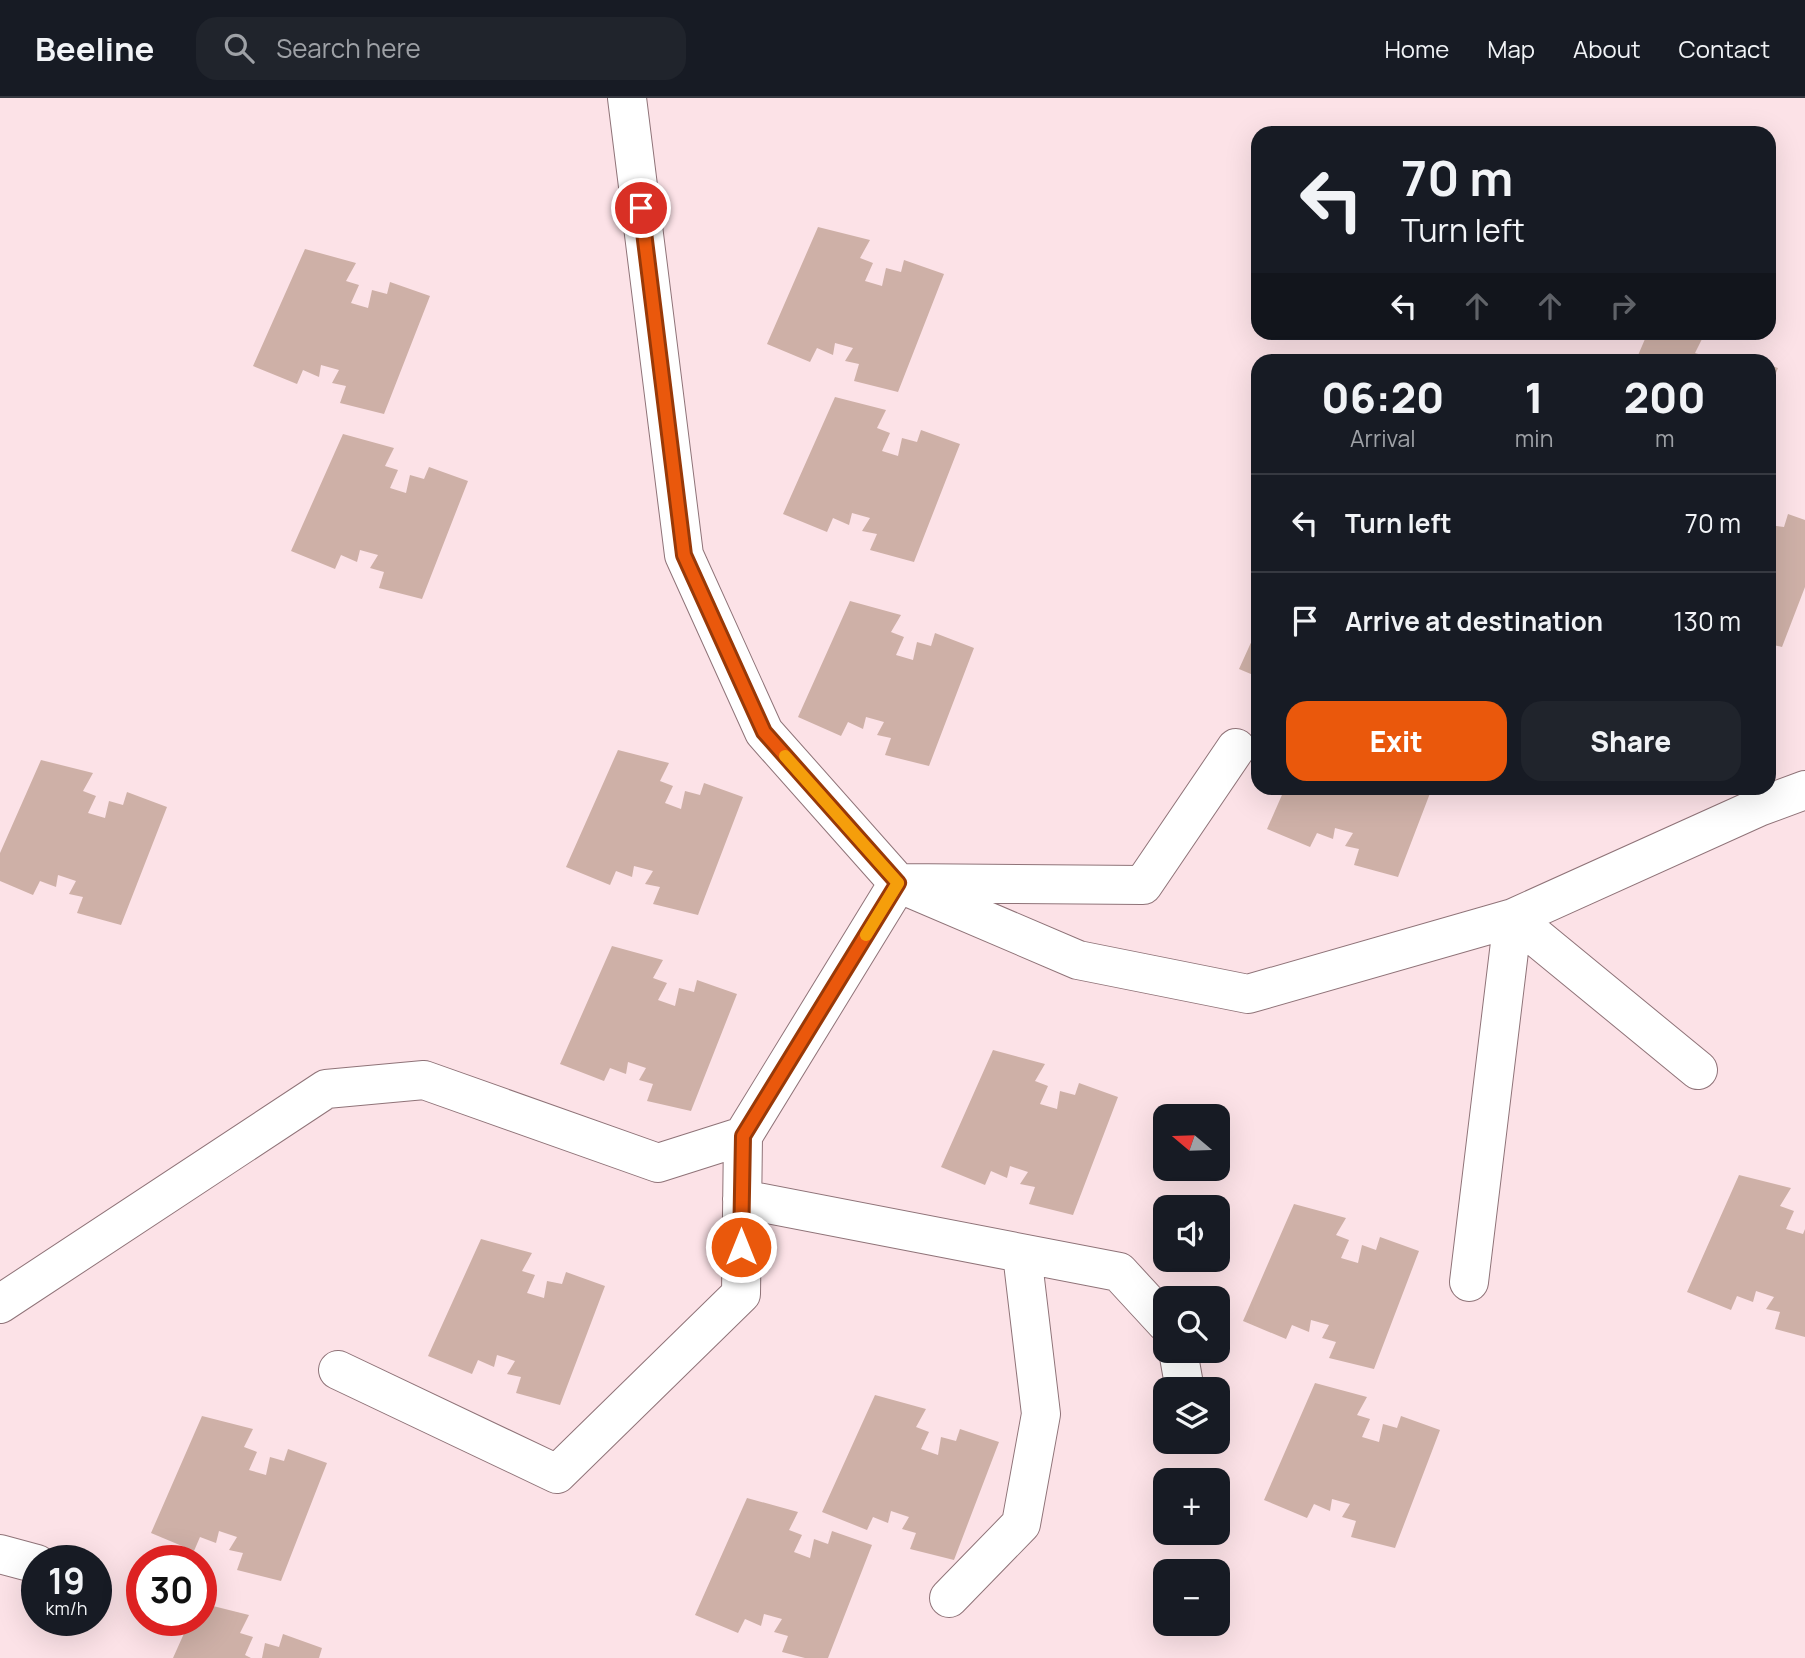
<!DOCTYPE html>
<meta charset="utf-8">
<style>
:root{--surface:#171b24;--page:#20242c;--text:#f1f3f6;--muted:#9ea1a6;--line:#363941;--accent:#ea580c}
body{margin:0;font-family:Manrope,sans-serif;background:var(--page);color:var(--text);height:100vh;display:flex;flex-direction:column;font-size:26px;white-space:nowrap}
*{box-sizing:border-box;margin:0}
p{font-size:23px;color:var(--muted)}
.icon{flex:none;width:38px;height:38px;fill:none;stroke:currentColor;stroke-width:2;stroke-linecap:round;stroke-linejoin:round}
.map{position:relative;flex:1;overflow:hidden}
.side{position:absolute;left:1251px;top:256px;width:525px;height:441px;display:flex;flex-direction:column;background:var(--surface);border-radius:21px;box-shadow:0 7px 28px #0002}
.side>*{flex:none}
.hud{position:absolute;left:1251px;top:28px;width:525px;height:214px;border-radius:21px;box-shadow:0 7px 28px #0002;background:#171b24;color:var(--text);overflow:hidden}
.needle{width:46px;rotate:289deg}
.fabs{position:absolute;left:1153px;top:1006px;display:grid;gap:14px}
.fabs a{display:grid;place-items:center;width:77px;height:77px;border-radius:14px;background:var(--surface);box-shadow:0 7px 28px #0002;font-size:35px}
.speed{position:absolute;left:21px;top:1447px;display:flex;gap:14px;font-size:35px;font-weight:700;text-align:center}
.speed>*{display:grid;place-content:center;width:91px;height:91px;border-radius:50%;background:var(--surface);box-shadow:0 7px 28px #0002;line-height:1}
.speed small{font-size:18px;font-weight:400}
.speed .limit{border:10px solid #d22;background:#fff;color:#111}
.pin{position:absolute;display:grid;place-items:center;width:60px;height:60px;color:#fff;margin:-30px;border:4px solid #fff;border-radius:50%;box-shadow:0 2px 7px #0007}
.me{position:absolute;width:77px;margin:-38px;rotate:0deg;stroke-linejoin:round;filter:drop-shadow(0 0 5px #0008)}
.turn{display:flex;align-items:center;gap:24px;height:147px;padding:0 35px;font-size:32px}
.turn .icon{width:91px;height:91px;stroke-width:2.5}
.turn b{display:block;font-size:49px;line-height:60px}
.lanes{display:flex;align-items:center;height:66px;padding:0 35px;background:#0003;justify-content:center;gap:35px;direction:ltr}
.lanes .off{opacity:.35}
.eta{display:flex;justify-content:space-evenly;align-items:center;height:119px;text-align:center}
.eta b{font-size:42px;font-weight:800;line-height:49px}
.action{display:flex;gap:14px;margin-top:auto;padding:14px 35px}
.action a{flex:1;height:80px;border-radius:21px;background:var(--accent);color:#fff;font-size:28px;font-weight:800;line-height:80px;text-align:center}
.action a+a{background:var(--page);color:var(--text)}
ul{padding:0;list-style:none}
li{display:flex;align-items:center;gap:21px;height:98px;padding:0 35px;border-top:2px solid var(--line)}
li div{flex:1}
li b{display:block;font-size:26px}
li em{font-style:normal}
header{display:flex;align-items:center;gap:42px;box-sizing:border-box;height:98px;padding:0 35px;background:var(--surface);border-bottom:2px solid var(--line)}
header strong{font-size:33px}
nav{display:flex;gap:38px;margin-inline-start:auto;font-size:24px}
.search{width:490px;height:63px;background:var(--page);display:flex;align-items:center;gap:18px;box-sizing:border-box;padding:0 24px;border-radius:21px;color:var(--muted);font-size:26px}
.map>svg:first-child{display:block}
</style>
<header>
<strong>Beeline</strong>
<div class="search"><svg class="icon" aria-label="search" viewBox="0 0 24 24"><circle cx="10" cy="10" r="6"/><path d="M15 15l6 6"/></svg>Search here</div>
<nav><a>Home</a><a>Map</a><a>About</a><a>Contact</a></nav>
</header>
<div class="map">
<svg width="1805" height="1560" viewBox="0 0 1805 1560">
<rect width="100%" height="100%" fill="#fce2e7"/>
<path fill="#ceb0a7" d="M818,129L870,142L860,160L873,165L865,183L882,188L886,170L901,174L904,162L944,176L898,294L854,283L859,266L845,263L853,250L835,245L833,257L817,250L810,264L767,246Z
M305,151L356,165L346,183L359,187L351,205L368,210L372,192L387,196L390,184L430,198L384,316L340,305L346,288L332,285L339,272L321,267L319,279L303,272L297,286L253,268Z
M1648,234L1704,237L1695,255L1708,259L1706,262H1636Z
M1769,267L1778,270L1769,292Z
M835,299L886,312L877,330L890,335L882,353L898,358L902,340L917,344L921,332L960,346L914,464L870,452L877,436L862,433L870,420L852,415L849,427L833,420L827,434L783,416Z
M343,336L394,350L385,368L398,372L390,390L406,395L410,377L424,381L429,369L468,383L422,501L379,490L384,474L370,470L378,457L360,452L357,464L341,457L335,471L291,453Z
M1788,416L1805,422V489L1782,549L1769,546V427L1784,429Z
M850,503L901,517L891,534L904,539L896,557L913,562L917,544L931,548L935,535L974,550L929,668L885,657L891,640L877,637L884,624L866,619L863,631L848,624L841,638L798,619Z
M1258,529V579L1239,571Z
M618,652L669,665L660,683L673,688L665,705L681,711L685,693L700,697L704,685L743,699L698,817L653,806L660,789L645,786L653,773L634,768L632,779L616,773L610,787L566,769Z
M41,662L93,675L83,693L96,698L88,715L105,720L109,703L123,707L127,694L167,709L121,827L77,815L83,799L69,796L76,783L58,777L56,789L40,783L33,797L0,783V755Z
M1285,690H1432L1398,779L1354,767L1359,751L1345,748L1353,735L1335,730L1333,741L1317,735L1310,749L1267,731Z
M612,848L663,862L653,880L667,885L658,902L675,908L679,890L694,894L697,882L737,896L691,1013L647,1003L653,986L639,982L646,970L628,964L626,976L610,970L604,983L560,966Z
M993,952L1045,966L1035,983L1048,988L1040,1006L1057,1011L1060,993L1075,997L1079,985L1118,999L1073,1117L1029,1106L1035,1089L1020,1086L1028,1074L1010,1068L1007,1080L991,1073L985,1087L941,1069Z
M1739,1077L1791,1090L1780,1108L1794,1113L1786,1131L1803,1136L1805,1131V1239L1775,1231L1780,1214L1766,1211L1774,1199L1756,1193L1753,1204L1737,1198L1731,1212L1687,1194Z
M1294,1106L1346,1120L1336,1137L1349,1142L1341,1160L1358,1165L1362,1147L1376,1152L1380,1139L1419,1153L1374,1271L1329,1260L1336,1244L1322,1240L1329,1227L1311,1222L1309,1234L1292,1227L1286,1241L1243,1223Z
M481,1141L532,1155L522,1173L535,1177L527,1195L544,1200L547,1183L562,1186L566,1174L605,1188L560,1307L516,1295L521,1279L507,1276L515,1263L497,1257L494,1269L478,1262L472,1276L428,1258Z
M1315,1285L1367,1299L1357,1317L1370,1321L1362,1339L1379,1344L1383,1326L1397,1330L1401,1318L1440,1332L1395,1450L1351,1439L1356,1423L1342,1419L1350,1406L1332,1401L1330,1413L1314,1406L1307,1420L1264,1402Z
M875,1297L926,1311L916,1329L929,1334L921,1351L938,1357L941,1339L956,1343L960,1331L999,1344L954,1462L910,1451L916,1435L902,1431L909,1419L891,1413L888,1425L873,1419L867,1432L822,1414Z
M202,1318L253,1331L244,1349L257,1354L249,1372L266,1377L270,1359L284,1363L288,1351L327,1365L281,1483L237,1472L243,1455L229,1452L237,1439L219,1433L216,1445L200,1439L194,1453L151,1435Z
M747,1400L798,1414L789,1432L802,1437L794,1454L810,1460L814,1441L828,1446L832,1433L872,1447L828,1560H805L782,1554L788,1538L774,1534L782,1521L764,1516L761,1528L745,1521L738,1535L695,1517Z
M201,1505L249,1517L240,1535L253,1539L245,1557L251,1560H173L190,1522H201Z
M283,1536L322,1550L319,1560H262L265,1545L279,1549Z"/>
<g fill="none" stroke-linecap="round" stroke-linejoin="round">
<g stroke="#8f7378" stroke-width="40">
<path id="street" d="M627,0L684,457L764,634L898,785L1143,787L1236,650
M1513,820L1698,972
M742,1101L1119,1174L1166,1225
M1469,1184L1513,820
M0,1206L326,991L424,982L658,1065L743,1038L898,785L1078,862L1248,896L1513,820L1759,709L1805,692
M1178,1253L1185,1292
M338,1272L557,1376L741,1196L743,1038
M0,1456L37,1466
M949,1500L1021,1426L1041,1316L1022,1156"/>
</g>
<use href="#street" stroke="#fff" stroke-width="38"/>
</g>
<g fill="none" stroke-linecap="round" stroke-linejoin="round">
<g stroke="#983908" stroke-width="18">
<path id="route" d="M641,110L684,457L764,634L898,785L743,1038L741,1149"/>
</g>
<use href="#route" stroke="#ea580c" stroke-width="12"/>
<path stroke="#f59e0b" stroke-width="12" d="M785,658L898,785L866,837"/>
</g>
</svg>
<div class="fabs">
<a><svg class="needle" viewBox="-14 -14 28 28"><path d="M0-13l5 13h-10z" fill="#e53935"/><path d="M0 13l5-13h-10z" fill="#9ea1a6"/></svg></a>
<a><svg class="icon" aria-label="sound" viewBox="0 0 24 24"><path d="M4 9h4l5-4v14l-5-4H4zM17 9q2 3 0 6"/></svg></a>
<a><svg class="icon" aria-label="search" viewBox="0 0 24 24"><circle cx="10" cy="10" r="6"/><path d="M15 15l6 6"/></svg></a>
<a><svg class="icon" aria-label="layers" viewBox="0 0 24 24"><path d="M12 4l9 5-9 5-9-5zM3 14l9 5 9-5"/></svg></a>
<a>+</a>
<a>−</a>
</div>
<div class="speed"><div>19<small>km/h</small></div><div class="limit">30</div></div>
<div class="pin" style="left:641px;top:110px;background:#d93025"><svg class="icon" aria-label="arrive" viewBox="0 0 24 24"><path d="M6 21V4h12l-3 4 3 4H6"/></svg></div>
<svg class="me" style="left:741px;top:1149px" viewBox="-20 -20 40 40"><circle r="17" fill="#ea580c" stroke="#fff" stroke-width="3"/><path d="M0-11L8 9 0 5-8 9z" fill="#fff"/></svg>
<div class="hud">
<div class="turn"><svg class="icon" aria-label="left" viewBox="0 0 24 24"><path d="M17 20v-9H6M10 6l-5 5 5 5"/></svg><div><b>70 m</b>Turn left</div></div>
<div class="lanes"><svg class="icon" aria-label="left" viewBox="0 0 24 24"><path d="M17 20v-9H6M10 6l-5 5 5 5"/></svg><svg class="icon off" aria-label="ahead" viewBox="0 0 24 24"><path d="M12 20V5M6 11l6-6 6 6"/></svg><svg class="icon off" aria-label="ahead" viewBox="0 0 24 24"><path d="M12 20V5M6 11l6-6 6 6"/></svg><svg class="icon off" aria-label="right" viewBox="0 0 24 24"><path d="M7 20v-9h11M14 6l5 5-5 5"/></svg></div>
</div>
<section class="side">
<div class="eta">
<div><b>06:20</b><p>Arrival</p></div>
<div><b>1</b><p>min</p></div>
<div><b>200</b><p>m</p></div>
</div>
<ul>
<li><svg class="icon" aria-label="left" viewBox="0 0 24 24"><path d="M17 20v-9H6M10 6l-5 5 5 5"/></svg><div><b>Turn left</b></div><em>70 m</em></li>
<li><svg class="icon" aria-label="arrive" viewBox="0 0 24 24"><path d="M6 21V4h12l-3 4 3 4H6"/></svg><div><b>Arrive at destination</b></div><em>130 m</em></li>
</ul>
<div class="action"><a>Exit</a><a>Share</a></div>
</section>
</div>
